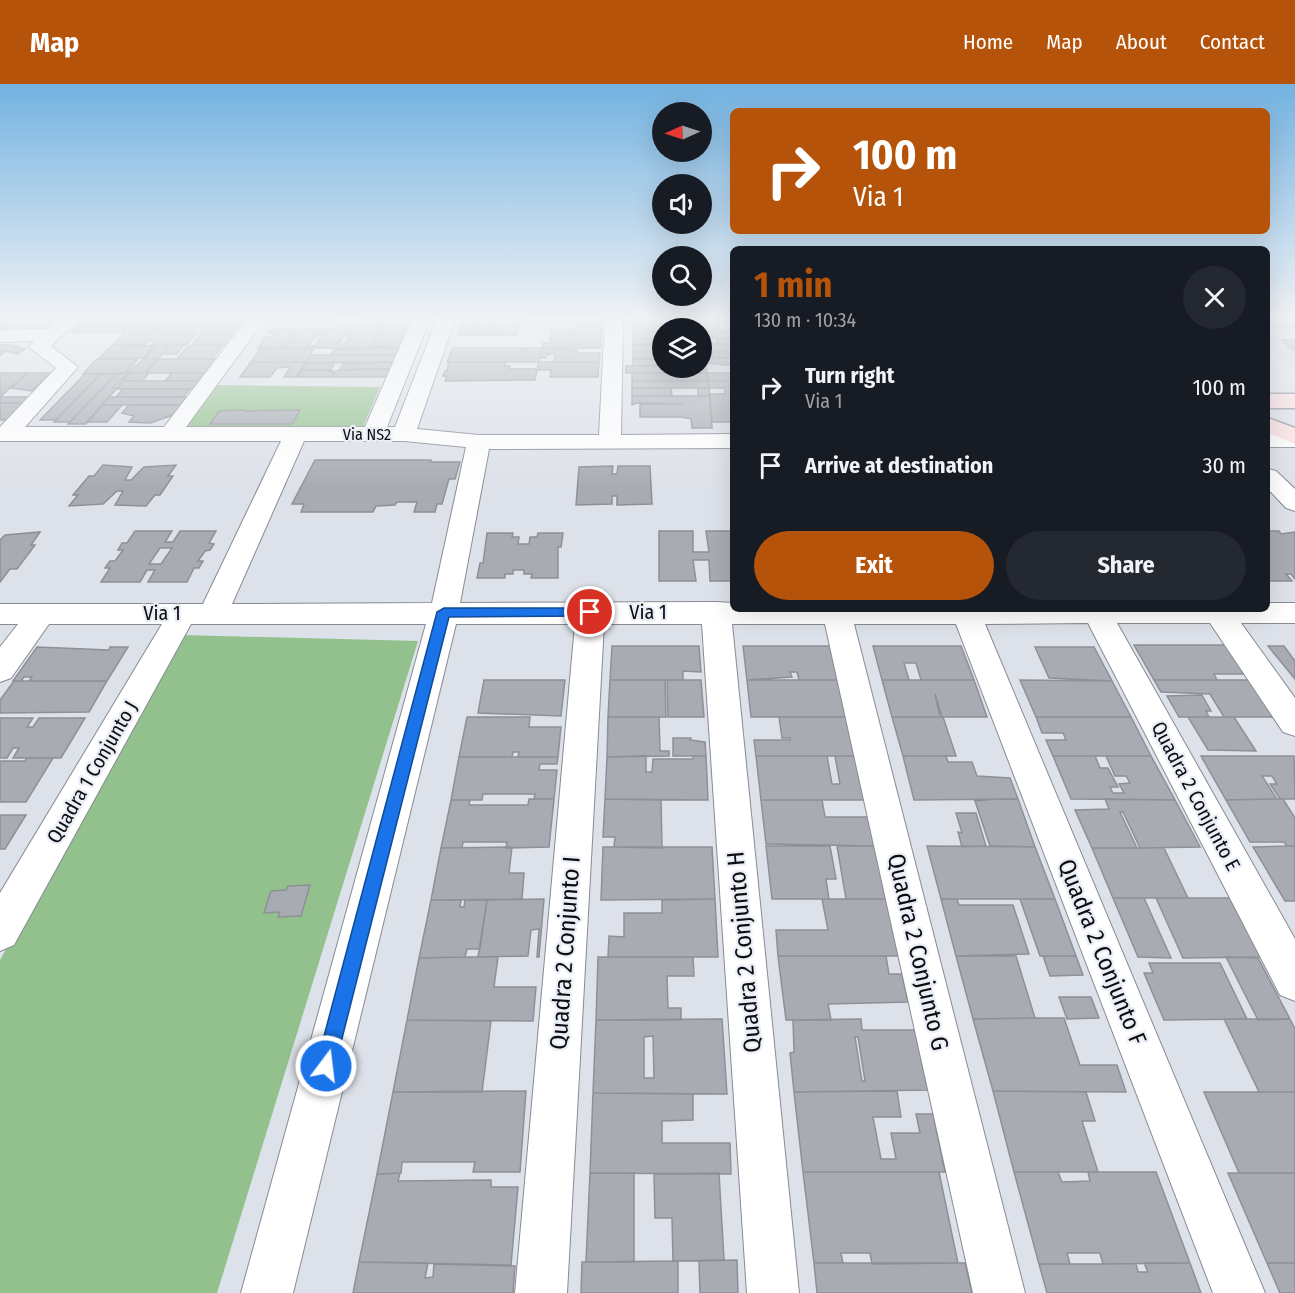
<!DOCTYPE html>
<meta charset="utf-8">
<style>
:root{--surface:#171b24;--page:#242831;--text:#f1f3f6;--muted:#9ea1a6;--accent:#b45309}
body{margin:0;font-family:"Fira Sans Condensed",sans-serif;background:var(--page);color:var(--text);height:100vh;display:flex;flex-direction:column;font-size:22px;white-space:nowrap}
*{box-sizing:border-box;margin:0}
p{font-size:20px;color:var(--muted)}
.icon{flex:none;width:33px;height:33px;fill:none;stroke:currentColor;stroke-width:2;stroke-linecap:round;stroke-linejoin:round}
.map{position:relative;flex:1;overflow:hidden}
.sheet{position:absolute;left:730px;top:162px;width:540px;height:366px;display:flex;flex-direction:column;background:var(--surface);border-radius:9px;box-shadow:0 6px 24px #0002}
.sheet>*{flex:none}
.top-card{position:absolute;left:730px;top:24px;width:540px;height:126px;border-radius:9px;box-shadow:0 6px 24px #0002;background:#b45309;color:#fff;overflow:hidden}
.needle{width:39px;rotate:267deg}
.fabs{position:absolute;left:652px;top:18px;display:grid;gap:12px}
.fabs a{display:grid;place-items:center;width:60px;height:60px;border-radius:50%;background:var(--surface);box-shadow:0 6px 24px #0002;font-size:30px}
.pin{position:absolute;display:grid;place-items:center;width:51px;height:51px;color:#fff;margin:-26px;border:3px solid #fff;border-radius:50%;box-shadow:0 2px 6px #0007}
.me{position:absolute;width:66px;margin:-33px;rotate:15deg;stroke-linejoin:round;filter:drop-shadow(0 0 4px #0008)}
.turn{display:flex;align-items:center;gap:21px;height:126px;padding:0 24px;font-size:27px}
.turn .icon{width:78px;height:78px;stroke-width:2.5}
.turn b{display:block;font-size:42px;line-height:51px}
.round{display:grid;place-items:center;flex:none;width:63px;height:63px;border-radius:32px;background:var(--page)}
.summary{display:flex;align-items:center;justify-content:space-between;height:102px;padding:0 24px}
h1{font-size:36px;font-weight:700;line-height:45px;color:var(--accent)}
.cta{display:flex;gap:12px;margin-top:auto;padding:12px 24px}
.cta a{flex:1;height:69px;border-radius:36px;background:var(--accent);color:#fff;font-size:24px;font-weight:700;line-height:69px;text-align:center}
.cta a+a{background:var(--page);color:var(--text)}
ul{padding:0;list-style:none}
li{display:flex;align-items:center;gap:18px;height:78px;padding:0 24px}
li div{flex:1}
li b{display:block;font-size:22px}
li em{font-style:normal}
header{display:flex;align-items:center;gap:36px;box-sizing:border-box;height:84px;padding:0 30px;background:var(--accent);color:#fff}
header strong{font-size:28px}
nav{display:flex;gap:33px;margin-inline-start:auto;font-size:21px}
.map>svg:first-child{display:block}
</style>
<header>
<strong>Map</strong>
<nav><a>Home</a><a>Map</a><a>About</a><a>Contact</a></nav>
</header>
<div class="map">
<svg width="1295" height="1209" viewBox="0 0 1295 1209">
<rect width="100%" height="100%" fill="#dde1e9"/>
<path fill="#ced4e3" d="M1268,235H1295V286L1268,262Z"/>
<path fill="#92c18d" d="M216,301L380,303L363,343L186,345Z
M181,551L418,557L217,1209H0V876Z"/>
<path fill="#a8abb2" stroke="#8d9097" stroke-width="1.5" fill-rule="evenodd" d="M3,235H57L52,240L23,248L0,249V238Z
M84,235H163L161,237H163L160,241H78Z
M165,235H178V237L175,241H159Z
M182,235H245L240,241H178Z
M278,235H305L303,238H275Z
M305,235H333L331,238H303Z
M362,235H386L371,264H342L347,256H353L348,254Z
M386,235H413L400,264L373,262Z
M464,235H481L475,251H458Z
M481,235H494L488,251H475Z
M494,235H521L517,251H488Z
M633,235H674L675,244L633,248Z
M674,235H718L720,247L675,244Z
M1268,235H1295V243H1272L1268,239Z
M576,238H603L600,264H572Z
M78,241H159L153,248H71Z
M159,241L185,242H241L237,248H153L163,242Z
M299,244L286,264L258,265L265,253H272L275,249H268L271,245Z
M318,244H327L322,252H315L308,262H316L314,264H286L298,246Z
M327,244H355L350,252H343L340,258L328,260H345L342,264H314Z
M552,245H575L572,264H542L543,259H550Z
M663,247V254H633V248Z
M703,247H734V254H703Z
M126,248H181L170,261H151L155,257H148L145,261H113Z
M181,248L196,250L186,261H170Z
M202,248H237L226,261H192Z
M633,254H663V259L633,261Z
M716,254H734V260H717Z
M1281,256H1295V268Z
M704,260H734V267L705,268Z
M0,261H12L25,265L18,270L5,267L0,272Z
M113,261L126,262H154L144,274L98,275Z
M156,261H170L158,275H145Z
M170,261H184L177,270H162Z
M193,261H223L212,275H177L187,263Z
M633,261H663V268H633Z
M261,264H314L306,278H251Z
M364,264H400L398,271H331L334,266Z
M453,264H525V268L527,264H542L539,278H447Z
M542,264H555V269L547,271L546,274H540Z
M555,264H567V266H577V269H600L599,278H554Z
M633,268H663V274L633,275Z
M705,268H718L719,273L720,269H734V274H705Z
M310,271H398L394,278L306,279Z
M639,274L663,276V282H633V275Z
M705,274H734V282L706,279Z
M97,275H138L125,289L83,290Z
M144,275H158L145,289H127Z
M158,275H216L205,289H145Z
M251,278H306L297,293H284L290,283L277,284L270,293H240Z
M335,278L331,286H302L306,279Z
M387,278H394L391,285L340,286L343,280Z
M449,278H506L505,282H510L509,285H537L535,296L445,297L447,292H443L445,287H449L447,286Z
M539,278H599L598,293H550L551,286H537Z
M626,282H706L707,289H626Z
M365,285H391L388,293H297L302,286L334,287L332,291L338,286Z
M0,289H27L0,313Z
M27,289H50L32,307L11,304Z
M129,289L113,304H117L86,340H68L116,290Z
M129,289H149L142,297H123Z
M172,289H205L199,297H165Z
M632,289H707L708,297H632Z
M707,289H734V297H708Z
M85,290H101L56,336H40Z
M101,290H116L70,338H54Z
M123,297H199L193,305H116Z
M632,297H708L709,304H632Z
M708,297H734V338H712L709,310H725V304H709Z
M632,304H671L672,312H632Z
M698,304H709L710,312H698Z
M123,305H190L183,313H116Z
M632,312H710L712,344H692L691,335L681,333H640V320H683L637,319L632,321Z
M33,313L27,319H0L1,313Z
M109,313H187L181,321H102Z
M0,319H26L9,336H0Z
M102,321H122L107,338H87Z
M129,321H181L173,331L150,339L129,338L134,332L122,329Z
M242,326L244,327L300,326L292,340H210L219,327Z
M315,376H431L430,378H460L455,395H449L442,420H437L435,428H414L417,418H397L395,421L376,422L373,428H301L304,420H292Z
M103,381L132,383L125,396H131L144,383L176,381L168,392H173L160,411H155L146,422L115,421L123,407H117L103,420L69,422L78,411H73L89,392H94Z
M613,382L612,390H617L618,382H650L652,420L617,421V412H612V420L576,421L579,383Z
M135,447H172L165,458H173L180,447H216L209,459L214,460L210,466L205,467L198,477H203L199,484H194L187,498H148L155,486H147L140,498H101L110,484H105L110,477H115L123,466H118L122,459H127ZM160,464H172L161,480H149Z
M659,447H693V468H709L706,447H734V497H710L709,476H693L696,497H659Z
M1268,447H1279L1281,450L1295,448V495L1291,490H1286L1292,497H1268Z
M40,448L31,461H35L17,485H10L0,498V456L5,451Z
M487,449H513L512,453H519L518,460H529L530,453H537L538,449H563L561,463H558V494H531L532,490H524V486H513V490H505V494H477L480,479H483Z
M1134,561H1225L1245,590H1214L1217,596H1154Z
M612,562H699L701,588L683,587V596H610Z
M743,562H831L838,596H799L797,588H790L792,593L747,596Z
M873,562H961L974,596H921L916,579H904L909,596H882Z
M1268,562H1284L1295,577V595Z
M37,563L109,566L110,563H128L107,597H29L32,593H24L21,597H13Z
M1035,563H1094L1112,597L1049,594Z
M484,596H565L561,632L478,629Z
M610,596H665L666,633H608Z
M667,596H701L704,633H668Z
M747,596H838L846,633H751Z
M882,596H974L987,633H942L935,610L940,633H892Z
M1020,596L1112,597L1131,633H1036Z
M1154,596H1249L1274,633H1224L1210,610L1161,608Z
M14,597H107L89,628L0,629V616Z
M1202,611L1211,627H1206L1209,633H1179L1167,612Z
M467,633H530L529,643H561L558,673H518L519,668H513L512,673H459Z
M608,633H659L660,667H669V672L607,673Z
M779,633H847L856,672H756L754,656H790V654H782Z
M892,633H943L956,672H903Z
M1036,633H1131L1151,672H1053L1046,656H1066L1063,649H1042Z
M1188,633H1234L1256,667L1208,666Z
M0,634H33L27,643H33L39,634H85L61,674H13L19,664H13L7,674H0Z
M673,654H691L690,656L705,658L706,672H673Z
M646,672V688H652L653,675H693V672H706L708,716L605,715L607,673Z
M756,672H827L832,700H840L835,672H856L865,716H761Z
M903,672H946L948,678H972L977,692L1010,694L1018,715L914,716Z
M1053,672H1095L1100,684H1108L1118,703H1110L1113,709H1124L1119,700L1130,699L1126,692H1115L1106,672H1151L1175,716L1071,715Z
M1201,672H1294L1295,715H1280L1270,700H1277L1272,692H1262L1277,715L1226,716Z
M459,673H558L557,680H540L539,686H557L554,715H534L535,710H483L482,716H451Z
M27,674H53L26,718H0V677H25Z
M529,715H554L549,763L506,764L507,758H463L462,764H441L451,716H470L469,721H528Z
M605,715L661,716L662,764L614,763L615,753H603Z
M996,715H1018L1035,763L990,762L975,717Z
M1105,715L1175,716L1200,763L1140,764L1123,728H1120L1137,764H1092L1075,726L1109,725Z
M1277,715H1283L1295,734V762H1287L1284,758H1250L1226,716Z
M761,716H822L825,733H869L875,762L766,760Z
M956,729H976L986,762L962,763L958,748L962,749Z
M0,731H26L5,765H0Z
M766,762H830L836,795H826L829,815H772Z
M837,762H875L886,815H846Z
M927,762L1035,763L1055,815H941Z
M1287,762H1295V817H1285L1253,763Z
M512,763L509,789H524L522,815L431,816L441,764Z
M603,763H712L715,815L601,816Z
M1092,764H1164L1188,814H1113Z
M310,801L301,832L278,833L280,828L264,829L271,807L286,806L288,802Z
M1113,814H1144L1171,874L1138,873Z
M1156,814H1233L1264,873L1183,874Z
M544,815L539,873H537L539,845L531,846L528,872L478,873L487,816Z
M715,815L718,873H608L609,852L624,853V829H662V816Z
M822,815H886L899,872H778L776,846H828Z
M941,815H957L959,821H1013L1029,870L956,872Z
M1020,815H1055L1076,872H1040Z
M431,816H461L460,823H464L465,816H487L480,865H467L465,873L419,874Z
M778,872H886L889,890H902L908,918L828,920L831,936H786Z
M956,872H1016L1035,934L973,935Z
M1043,872H1076L1083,891L1050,892Z
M465,873H498L494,903H536L533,937L407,936L419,874Z
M598,873H693L694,892H667L668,924H681V936H596Z
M1226,873L1258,874L1290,935L1258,936Z
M1149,879H1220L1247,935L1164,936L1144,889H1153Z
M1059,913H1091L1099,934L1067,935Z
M1035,934H1064L1080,981H1117L1126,1008L993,1007L973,935Z
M722,935L727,1010L593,1009L596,936ZM653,952L654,994H644V953Z
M861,935L862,946H915L928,1006L794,1008L790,969L794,968L793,936ZM855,953H858L865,997H862Z
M1224,935H1290L1295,945V1008H1259Z
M407,936L491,937L482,1008H393Z
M526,1007L520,1088H473L475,1078H402L401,1089L377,1090L393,1008Z
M897,1007L901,1033H873L881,1075H896L891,1049H920L916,1030H933L945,1088H803L794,1008Z
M993,1007L1086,1008L1095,1037H1082L1098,1088H1014Z
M1204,1008H1295V1089H1239Z
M593,1009L693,1010V1036L662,1037V1059H730L731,1090L590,1089Z
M803,1088H939L958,1179L872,1180L870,1169H841L843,1179H814Z
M1014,1088H1058L1062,1098L1090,1097L1088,1088H1156L1190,1179L1103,1180L1100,1169H1067L1070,1180H1039Z
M400,1089L398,1097L491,1096V1103H518L511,1181L359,1178L377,1090Z
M590,1089H634V1178H586Z
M719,1089L724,1176L673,1177L672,1134H655L654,1090Z
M1228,1089H1295V1179H1267Z
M737,1176L738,1209H700L699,1177Z
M678,1177V1209H581L582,1178Z
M359,1178L428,1179L425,1194L433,1193L434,1180L515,1182L513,1209H353Z
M814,1179H965L972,1209H817Z
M1144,1179H1190L1201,1209H1047L1039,1180H1136L1138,1188H1148Z
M1267,1179H1295V1209H1280Z"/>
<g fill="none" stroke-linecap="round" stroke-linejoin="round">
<g stroke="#888b92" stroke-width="2">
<path id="street" d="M60,235H79L51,262L78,283L25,343H164L247,235H265L186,343H365L412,235H430L387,343H395L437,235H455L417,345L479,351H599L605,235H623L621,351L734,350V364L489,365L460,519L716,518L734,519V525H1268V519H1295V539H1241L1295,614V652L1283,648L1210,539H1117L1295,855V917L1280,911L1088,539L985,540L1265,1209H1213L956,540H854L1025,1209H973L825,540H732L799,1209H747L702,540H604L567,1209H515L575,540H456L293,1209H241L426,540H191L14,861L0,867V809L162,540H49L11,594L0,598V563L18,540H0V520H203L281,357H0V343L56,284L29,263L34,257L0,258V246L47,245ZM304,357H404L466,363L432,519L232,520Z
M1268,349H1295V363H1268Z
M1268,385L1276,387L1295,405V427L1286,424L1268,405Z"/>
</g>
<g stroke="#888b92" stroke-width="3">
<path id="secondary" d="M1268,310H1295V324H1268Z
M1268,334L1295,344V360L1268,349Z"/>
</g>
<use href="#street" fill="#fff" fill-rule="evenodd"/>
<use href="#secondary" fill="#fee0e1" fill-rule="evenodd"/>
</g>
<linearGradient id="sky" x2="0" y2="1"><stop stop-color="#73b2e1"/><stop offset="0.58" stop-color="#f0f2f5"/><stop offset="1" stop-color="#f0f2f5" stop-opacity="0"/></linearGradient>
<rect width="1295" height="404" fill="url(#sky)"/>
<path fill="#1a73e8" stroke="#114b97" stroke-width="1.5" d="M444,524H590L596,528L590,532L449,533L335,982L332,989L326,992L319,989L316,982L437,528Z"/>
<g text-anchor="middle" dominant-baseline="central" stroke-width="4.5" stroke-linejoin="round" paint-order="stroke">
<g font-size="16" fill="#0c0d0f" stroke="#eaeef6">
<text x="367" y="350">Via NS2</text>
</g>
<g font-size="20" fill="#0c0d0f" stroke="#eaeef6">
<text x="648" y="528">Via 1</text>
<text x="162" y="529">Via 1</text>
<text transform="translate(92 688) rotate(-60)">Quadra 1 Conjunto J</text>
<text transform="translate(1196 712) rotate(62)">Quadra 2 Conjunto E</text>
</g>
<g font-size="24" fill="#0c0d0f" stroke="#eaeef6">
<text transform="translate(744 868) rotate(-95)">Quadra 2 Conjunto H</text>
<text transform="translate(918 868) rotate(77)">Quadra 2 Conjunto G</text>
<text transform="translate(1102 868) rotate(68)">Quadra 2 Conjunto F</text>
<text transform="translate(565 869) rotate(-86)">Quadra 2 Conjunto I</text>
</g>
</g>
</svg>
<div class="fabs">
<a><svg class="needle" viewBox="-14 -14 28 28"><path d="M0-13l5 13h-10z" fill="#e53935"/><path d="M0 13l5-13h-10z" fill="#9ea1a6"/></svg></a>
<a><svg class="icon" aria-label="sound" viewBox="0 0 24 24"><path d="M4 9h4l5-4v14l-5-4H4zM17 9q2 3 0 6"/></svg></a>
<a><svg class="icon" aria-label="search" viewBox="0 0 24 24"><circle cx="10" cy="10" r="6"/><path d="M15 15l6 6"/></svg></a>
<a><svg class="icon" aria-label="layers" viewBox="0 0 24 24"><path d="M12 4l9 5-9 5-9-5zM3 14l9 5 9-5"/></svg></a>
</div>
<div class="pin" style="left:590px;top:528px;background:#d93025"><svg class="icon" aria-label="arrive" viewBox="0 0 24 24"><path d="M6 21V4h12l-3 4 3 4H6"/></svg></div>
<svg class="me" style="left:326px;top:982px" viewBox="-20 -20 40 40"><circle r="17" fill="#1a73e8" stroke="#fff" stroke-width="3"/><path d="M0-11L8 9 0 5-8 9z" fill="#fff"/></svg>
<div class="top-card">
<div class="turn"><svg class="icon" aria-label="right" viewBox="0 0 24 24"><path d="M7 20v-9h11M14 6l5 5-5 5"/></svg><div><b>100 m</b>Via 1</div></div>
</div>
<section class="sheet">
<div class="summary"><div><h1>1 min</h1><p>130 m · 10:34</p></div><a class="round"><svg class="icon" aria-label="close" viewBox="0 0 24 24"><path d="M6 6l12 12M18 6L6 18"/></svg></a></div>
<ul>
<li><svg class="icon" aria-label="right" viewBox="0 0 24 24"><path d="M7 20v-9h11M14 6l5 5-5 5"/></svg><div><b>Turn right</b><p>Via 1</p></div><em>100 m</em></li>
<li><svg class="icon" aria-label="arrive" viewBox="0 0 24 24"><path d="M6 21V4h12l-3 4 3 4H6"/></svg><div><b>Arrive at destination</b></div><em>30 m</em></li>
</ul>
<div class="cta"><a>Exit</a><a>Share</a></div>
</section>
</div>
